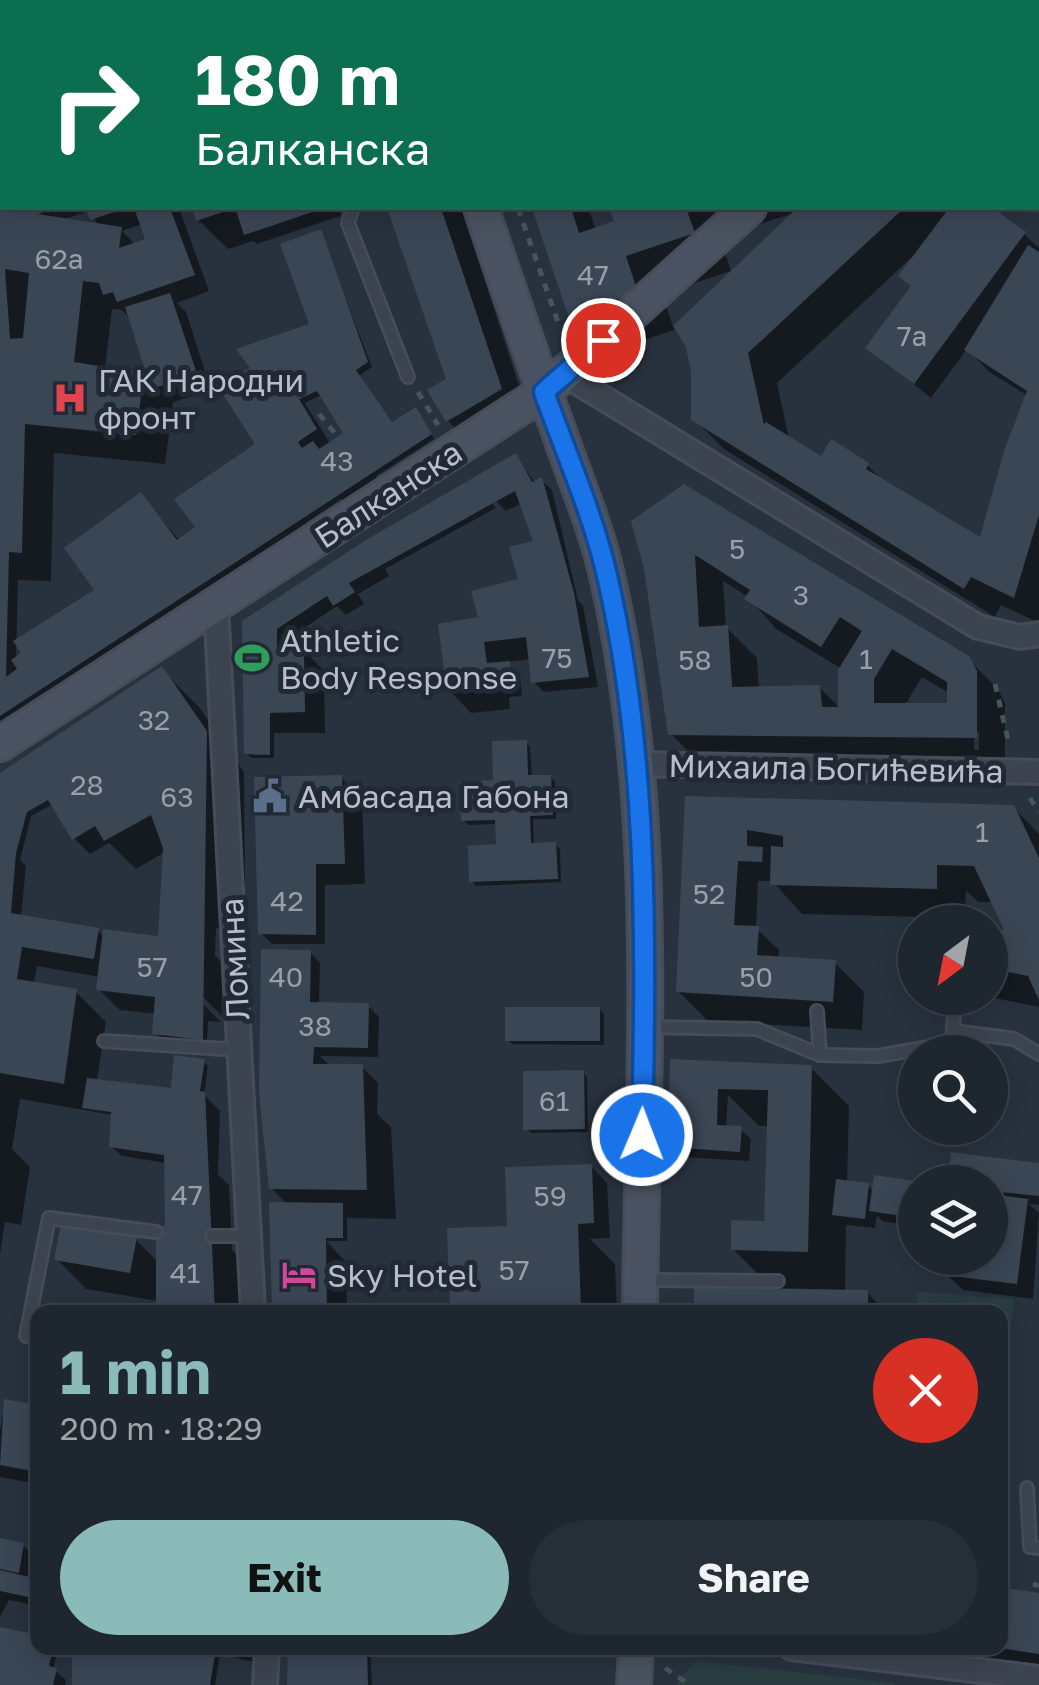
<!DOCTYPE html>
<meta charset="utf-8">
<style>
:root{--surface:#1e262f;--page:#262e37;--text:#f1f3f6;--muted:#a1a5aa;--line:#3c434b;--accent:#8bbbb9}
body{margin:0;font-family:"Golos Text",sans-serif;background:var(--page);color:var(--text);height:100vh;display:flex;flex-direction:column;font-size:38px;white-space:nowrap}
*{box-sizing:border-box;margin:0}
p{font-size:32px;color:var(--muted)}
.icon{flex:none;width:55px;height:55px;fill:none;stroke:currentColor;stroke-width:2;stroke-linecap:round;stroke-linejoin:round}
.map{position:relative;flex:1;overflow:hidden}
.side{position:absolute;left:30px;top:1305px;width:978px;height:350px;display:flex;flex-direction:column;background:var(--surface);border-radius:20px;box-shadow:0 5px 25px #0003,0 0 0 2px var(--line)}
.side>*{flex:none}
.guide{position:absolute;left:0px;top:0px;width:1040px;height:210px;box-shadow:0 5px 25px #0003,0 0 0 2px var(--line);background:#0b6e4f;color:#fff;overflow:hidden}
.needle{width:65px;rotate:212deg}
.buttons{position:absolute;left:898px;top:905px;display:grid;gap:20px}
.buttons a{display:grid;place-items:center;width:110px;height:110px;border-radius:50%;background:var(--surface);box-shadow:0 5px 25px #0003,0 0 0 2px var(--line);font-size:50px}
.pin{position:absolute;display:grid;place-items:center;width:85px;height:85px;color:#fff;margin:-42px;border:5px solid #fff;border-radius:50%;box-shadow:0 2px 10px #0007}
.me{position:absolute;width:110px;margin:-55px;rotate:1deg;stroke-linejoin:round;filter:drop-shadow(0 0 8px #0008)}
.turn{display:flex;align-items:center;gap:35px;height:210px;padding:0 30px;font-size:45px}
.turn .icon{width:130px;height:130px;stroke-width:2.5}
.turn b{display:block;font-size:70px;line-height:85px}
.round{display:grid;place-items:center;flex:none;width:105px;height:105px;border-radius:52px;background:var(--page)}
.headline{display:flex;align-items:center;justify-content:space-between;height:170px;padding:0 30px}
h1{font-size:60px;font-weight:700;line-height:75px;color:var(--accent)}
.cta{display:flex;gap:20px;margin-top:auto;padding:20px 30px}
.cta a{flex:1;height:115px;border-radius:60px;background:var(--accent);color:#111;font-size:40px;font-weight:700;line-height:115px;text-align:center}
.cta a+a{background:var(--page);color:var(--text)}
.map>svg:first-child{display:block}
</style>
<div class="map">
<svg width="1039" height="1685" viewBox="0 0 1039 1685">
<rect width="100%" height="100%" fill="#28323f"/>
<path fill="#2a3d40" d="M917,1292L1014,1299L1010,1337L1000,1336V1312H915Z
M696,1661L894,1683V1685H675Z"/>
<path fill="#0007" fill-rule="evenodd" d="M0,0L65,2H2V208H179L209,291L177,303L186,312L211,390L173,402L165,464L54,453L51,581L18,580L16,660L97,590L141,495L180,541L198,528L258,445L252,369L312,325L320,232L372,367L359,376L393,425L420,415L434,439L376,476L381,482L347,505L341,499L307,522L311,528L49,732L23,705L27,715L0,734ZM89,211L99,226L61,220ZM142,224L148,241L136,245L122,231ZM112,309L122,310L131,319L152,384L143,375L105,369ZM323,394L353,447L331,445L305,403Z
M158,0H214L215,2H159Z
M303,0H393L394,2H304Z
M507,0H568V2H507Z
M629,0H839L842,2H630Z
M1023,0H1039L1038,141V2H1020Z
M1038,141L1039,143V198L1038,197Z
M194,208H341L342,211L340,216L257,244L253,241L228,249L198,220Z
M393,208H461L530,419L477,450L448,421L431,391L449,380Z
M534,208H588L596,230L617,223L612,208H792L794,213L720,237L731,271L662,294L674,329L802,208H989L1024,234L1039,248V623L1001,605L995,617L724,449L694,419V372L688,346L677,329L608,352L570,314ZM912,257L913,287L868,348L931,398L967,349L988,371L1028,396L981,540L887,485L867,465L822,459L789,439L777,383Z
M516,456L535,483L541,480L552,490L578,600L583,606L598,687L544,692L533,681L531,659L507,662L520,675L522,696L509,697L510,709L471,713L450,691L480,617L521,581L536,543L522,503L506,511L487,492L483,495L496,508L385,569L389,576L358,594L364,604L346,615L337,606L286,640L287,649H303L324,671L325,733H274V758H251L246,753L245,623Z
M634,522L967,658L998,689L1005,703V766L700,763L670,733L646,569ZM723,581L748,597L776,629L842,669L841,709L819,687L759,689L757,658L726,627ZM922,677L949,693V706L905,705ZM974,732H979V750H974Z
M161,669L199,707L244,772L245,886H236L235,929L216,928L215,956L226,966V1020L203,997V1004L221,1022L208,1021L207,1043L160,1037L155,1033L156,1014L120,1010L98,989L100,977L37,966L34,984L76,992L106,1022L97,1081L173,1090L203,1061L208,1066L204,1095L220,1111L218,1175L229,1185L232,1250L249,1267L251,1312H163L159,1301L86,1289L57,1259L135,1239L158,1262L171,1229L166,1163L122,1156L111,1146L113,1115L20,1099L12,1149L30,1167L21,1225L5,1222L0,1255V776ZM53,804L74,838L90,854L109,843L136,869L165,852L166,940L104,937L98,931L21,918L26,866L20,860L31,816Z
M526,742L530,747L532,778L550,777L555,782L556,819H533L534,845L555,844L560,849L561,882L476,886L472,881L499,847L498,824L468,825L463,820Z
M341,777L362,799L365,884L325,885V944H272L261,933Z
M687,799L1013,807L1039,834V1007L990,997V931L1008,932L994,902H978L966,890L965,918L802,914L772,881H758L756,928L779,950V959L835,963L864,992L862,1030L708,1021L678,991Z
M310,952L320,963L319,1005L368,1006L379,1017L378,1057L320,1056L330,1066L362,1067L378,1083L377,1114L391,1127L396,1219L347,1218V1241H326L346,1262L347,1312H275L272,1237L288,1205L271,1188Z
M599,1009L604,1014V1045L512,1044L508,1040Z
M673,1062L811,1068L849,1106L847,1183L868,1186L874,1192L915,1183V1226L882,1221L877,1215L875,1228L846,1225L845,1292L867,1293L887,1312H696V1290L775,1291L733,1249L766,1224L769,1126H759L728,1095L726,1128L740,1129L751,1139L749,1161L681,1157L670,1146Z
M583,1072L587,1077L588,1132L531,1133L526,1128Z
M953,1155L1039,1165V1205L1029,1204L1039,1213L1033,1299L963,1290L946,1274L948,1258H990L996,1242L990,1241V1182H950Z
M591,1166L607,1183L610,1238L590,1239L615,1264L617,1312H452L450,1230L509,1229Z
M6,1402L38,1408V1484L0,1477V1429Z
M0,1541L23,1545L38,1560V1606L9,1600L0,1617Z
M1000,1590L1039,1595V1678L771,1648H1000Z
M0,1630L38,1648H58L53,1669L66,1680L65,1685H0Z
M75,1648L139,1653V1648H254L255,1662L220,1654L215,1685H75Z
M291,1648H370L372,1685H289Z"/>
<path fill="#3b4655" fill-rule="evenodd" d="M15,208H56L38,214L122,227L119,248L145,239L134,208H170L195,275L117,302L113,292L103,295L99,283L83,281L74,362L144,373L136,435L25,424L22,553L9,552L6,677L17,669L11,660L21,653L13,641L94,590L64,548L141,492L177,540L195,527L174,499L255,444L217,385L250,368L236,349L309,324L280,244L321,229L368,362L356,370L392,422L416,407L432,434L0,716V209L16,211ZM5,269L29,273L23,338L10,339ZM317,391L343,433L319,449L313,441L302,448L298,442L317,429L299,399Z
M86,208H127L90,220Z
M192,208H235L196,221Z
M235,208H324L244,235Z
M387,208H441L502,389L446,422L427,390L446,379Z
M532,208H571L579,233L614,221L609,208H686L695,233L626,256L638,293L568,315Z
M797,208H904L748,353L764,425L766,422L821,456L831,439L869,463L866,469L980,537L1005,448L1027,391L964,350L1028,245L1039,252V515L1014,598L971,577L964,589L691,420V372L686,347L673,326Z
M949,208H993L1026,232L914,384L865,348L911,286L898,276Z
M170,293L197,374L151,389L125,307Z
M516,453L532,482L542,477L574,593L589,677L531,683L526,637L484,642L487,663L510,661L513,686L447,692L438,624L478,617L471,591L518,579L509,547L533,541L515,491L349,583L355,592L333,606L327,596L277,629V647H304L305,712L270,713V755L244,754L242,621L366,540Z
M684,484L969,656L977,671V738L668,735L644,569L631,521ZM695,555L750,590L744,599L821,647L840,617L862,631L838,670V707H822L820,685L732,687L728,625L699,627ZM892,649L947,682V703H874V679Z
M162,666L207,731L203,1040L152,1034L155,997L96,990L103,929L158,936L163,848L151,815L104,841L95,826L72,840L48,800L27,812L16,853L11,913L99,928L94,959L22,947L17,979L77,989L64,1084L0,1073V773Z
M527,740L528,775H551L553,815L530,816L531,843L556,842L558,879L469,882L468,846L496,844L495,820L461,821L459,782L493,780L492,741Z
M342,775L345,864H316V935L258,934L254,777Z
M685,796L1014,805L1039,858V1000L1028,976L990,968V928L1004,930L974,866L937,865V889L770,885L771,846L783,847V836L747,830V846L763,847L762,862L738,861L734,925L759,926L757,955L836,960L833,1002L676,992Z
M261,949L311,950L310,1002L369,1003L368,1048L314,1047L313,1064H363L367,1190L269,1189L259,1093Z
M505,1007H600V1041H505Z
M174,1055L205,1059L200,1091L205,1092L215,1312L156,1310V1226H165L164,1155L109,1147L111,1112L82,1108L87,1078L171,1088Z
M670,1059L812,1065L808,1252L731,1250V1220L764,1221L768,1090L718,1089L717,1125L742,1126L740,1152L668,1147Z
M584,1070L585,1129L523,1130V1071Z
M951,1152L1039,1163V1196L990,1191V1182H948Z
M592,1164L594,1223L578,1224L581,1310L450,1312L447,1228L507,1226L505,1167Z
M874,1175L915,1181V1218L869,1211Z
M836,1179L869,1183L865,1219L832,1215Z
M990,1194L1028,1199L1017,1284L944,1275L946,1258H990L995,1229H990Z
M269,1202L343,1203V1238H326L327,1312H272Z
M61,1223L137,1237L130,1273L54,1260Z
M694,1287L868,1290V1312H694Z
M4,1399L38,1405V1472L0,1465Z
M0,1538L24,1543L19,1573L0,1569Z
M0,1570L38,1579V1599L0,1591Z
M1000,1587L1039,1593V1654L1000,1648Z
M0,1627L38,1635V1648H53L49,1666L57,1668L53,1685H0Z
M72,1648L137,1650L216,1648L210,1685H72Z
M288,1648H367L368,1685H287Z"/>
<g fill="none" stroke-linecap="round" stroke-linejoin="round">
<g stroke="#464d59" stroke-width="16">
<path id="lane" d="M353,208L348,223L408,377
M817,1011L820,1055
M648,1027L757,1029L820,1055L878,1056L952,1043L955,998
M954,1031L1014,1039L1039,1054
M104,1041L239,1050
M212,1236H249
M643,1280L778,1281
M26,1336L49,1218L156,1232
M1027,1488L1030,1547L1039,1548"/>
</g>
<g stroke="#464d59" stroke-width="28">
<path id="street" d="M564,374L978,627L1020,637L1039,634
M216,605L253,1312
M634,764L1039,772
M792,1648L1039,1678
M265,1685L267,1648"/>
</g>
<g stroke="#464d59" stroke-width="38">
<path id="secondary" d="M412,0L413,2
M968,2L971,0
M481,208C506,282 531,356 558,429C575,479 597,529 608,580C662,819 642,1070 640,1312
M0,744L544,392L749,208
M634,1685L636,1648"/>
</g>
<path stroke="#435658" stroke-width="5" stroke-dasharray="8 8" stroke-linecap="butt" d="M447,0L448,2
M615,0L616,2
M929,2L931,0
M518,208L559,325L570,331
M418,392L438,425
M319,414L338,437
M995,684L1009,744
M1030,798L1039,812
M1033,1584L1039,1586
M665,1668L690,1685"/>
<use href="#lane" stroke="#3c444f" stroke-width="11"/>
<use href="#street" stroke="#3c444f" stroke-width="22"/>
<use href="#secondary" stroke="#4b5362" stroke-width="32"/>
</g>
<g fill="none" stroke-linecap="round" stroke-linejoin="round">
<g stroke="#114b97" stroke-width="25">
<path id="route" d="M603,340L544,392C566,454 594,516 608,580C649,760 646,951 642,1135"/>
</g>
<use href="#route" stroke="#1a73e8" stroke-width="18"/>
</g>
<defs>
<g id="hospital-bare" transform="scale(2.7)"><path d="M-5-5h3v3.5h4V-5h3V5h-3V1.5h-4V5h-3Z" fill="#e0444e" stroke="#212935" stroke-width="2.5" paint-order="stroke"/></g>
<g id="stadium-bare" transform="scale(2.7)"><path d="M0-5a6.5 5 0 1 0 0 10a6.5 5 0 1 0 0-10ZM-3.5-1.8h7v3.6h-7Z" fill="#2e9e5b" stroke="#212935" stroke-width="2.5" paint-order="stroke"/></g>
<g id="civic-bare" transform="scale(2.7)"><path d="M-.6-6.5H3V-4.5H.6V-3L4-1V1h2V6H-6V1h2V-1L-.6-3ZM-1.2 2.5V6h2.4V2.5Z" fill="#5c6f8a" stroke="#212935" stroke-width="2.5" paint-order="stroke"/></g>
<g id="hotel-bare" transform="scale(2.7)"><path d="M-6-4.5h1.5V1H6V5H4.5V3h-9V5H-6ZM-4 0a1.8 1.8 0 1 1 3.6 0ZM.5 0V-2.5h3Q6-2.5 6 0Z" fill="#d1479c" stroke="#212935" stroke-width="2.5" paint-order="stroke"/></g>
</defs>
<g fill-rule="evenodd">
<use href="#hospital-bare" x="70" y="398"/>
<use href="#stadium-bare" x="252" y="658"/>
<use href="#civic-bare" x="270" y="796"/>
<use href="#hotel-bare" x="299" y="1275"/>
</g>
<g text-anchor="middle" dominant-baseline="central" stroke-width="10" stroke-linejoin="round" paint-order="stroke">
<g font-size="28" fill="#989fab">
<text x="59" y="258">62a</text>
<text x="593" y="274">47</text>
<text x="912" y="335">7a</text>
<text x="337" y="460">43</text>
<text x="737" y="548">5</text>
<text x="801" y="594">3</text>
<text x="557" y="657">75</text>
<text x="866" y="658">1</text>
<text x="695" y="659">58</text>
<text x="154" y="719">32</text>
<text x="87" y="784">28</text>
<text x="177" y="796">63</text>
<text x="982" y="831">1</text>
<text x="709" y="893">52</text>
<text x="287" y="900">42</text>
<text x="152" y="966">57</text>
<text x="286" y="976">40</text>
<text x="756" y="976">50</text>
<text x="315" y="1025">38</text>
<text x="554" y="1100">61</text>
<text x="187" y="1194">47</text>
<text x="550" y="1195">59</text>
<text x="514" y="1269">57</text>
<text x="185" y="1272">41</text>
</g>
<g font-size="32" fill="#b9bfca" stroke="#212935" text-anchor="start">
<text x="98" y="380">ГАК Народни<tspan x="98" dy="37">фронт</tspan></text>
<text x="280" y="640">Athletic<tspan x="280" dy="37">Body Response</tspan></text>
<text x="298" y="796">Амбасада Габона</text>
<text x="327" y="1275">Sky Hotel</text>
</g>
<g font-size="32" fill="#b9bfca" stroke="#212935">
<text transform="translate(388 494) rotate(-33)">Балканска</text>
<text transform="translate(836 768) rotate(1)">Михаила Богићевића</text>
<text transform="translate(234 959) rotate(-93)">Ломина</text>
</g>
</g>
</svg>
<div class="buttons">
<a><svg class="needle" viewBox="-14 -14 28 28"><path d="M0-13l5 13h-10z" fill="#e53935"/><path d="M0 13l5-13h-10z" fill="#a1a5aa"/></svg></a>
<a><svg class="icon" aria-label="search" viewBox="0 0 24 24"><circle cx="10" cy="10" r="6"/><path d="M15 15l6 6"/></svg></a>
<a><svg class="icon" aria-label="layers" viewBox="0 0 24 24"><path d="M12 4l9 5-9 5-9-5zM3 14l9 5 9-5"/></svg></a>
</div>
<div class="pin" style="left:603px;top:340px;background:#d93025"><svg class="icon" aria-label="arrive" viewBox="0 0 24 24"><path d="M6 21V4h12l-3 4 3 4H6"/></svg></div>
<svg class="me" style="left:642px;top:1135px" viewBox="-20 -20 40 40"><circle r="17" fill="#1a73e8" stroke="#fff" stroke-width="3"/><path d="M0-11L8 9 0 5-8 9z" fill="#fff"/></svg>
<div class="guide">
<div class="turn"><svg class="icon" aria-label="right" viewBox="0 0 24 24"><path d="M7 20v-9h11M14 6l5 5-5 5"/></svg><div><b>180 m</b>Балканска</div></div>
</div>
<section class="side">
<div class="headline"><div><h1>1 min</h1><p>200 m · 18:29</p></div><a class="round" style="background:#d93025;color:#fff"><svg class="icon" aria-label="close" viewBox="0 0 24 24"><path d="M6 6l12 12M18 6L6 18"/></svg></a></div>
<div class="cta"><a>Exit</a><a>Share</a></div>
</section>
</div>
